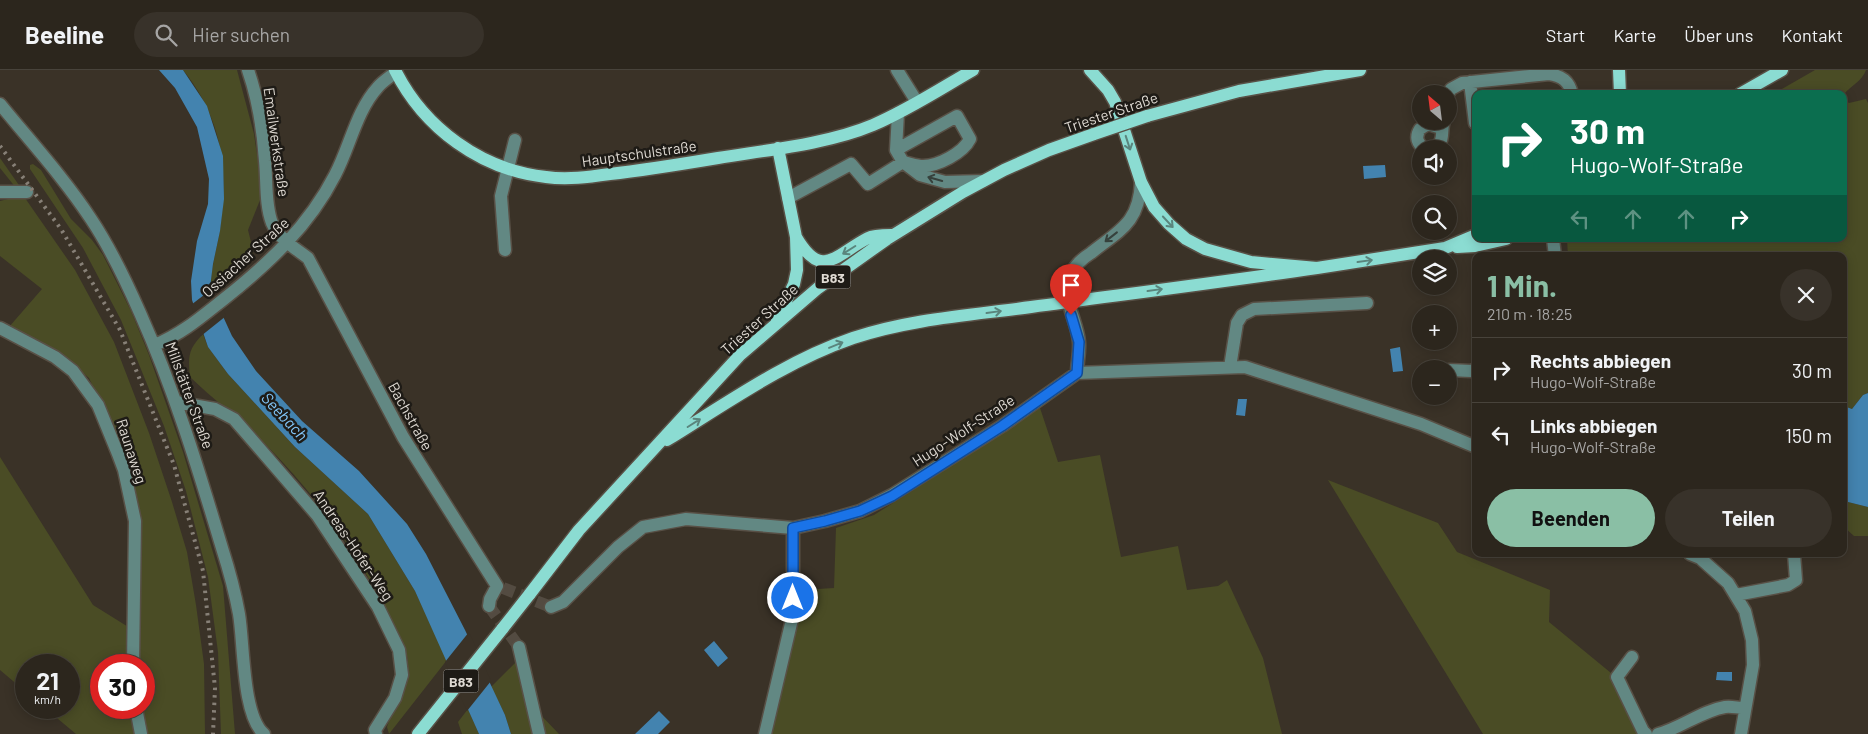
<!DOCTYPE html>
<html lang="de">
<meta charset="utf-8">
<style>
:root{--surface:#2c261d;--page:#38322a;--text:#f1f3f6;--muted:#a6a5a4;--line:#48433b;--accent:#8abfa5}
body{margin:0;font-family:Barlow,sans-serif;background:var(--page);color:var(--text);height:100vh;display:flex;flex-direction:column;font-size:19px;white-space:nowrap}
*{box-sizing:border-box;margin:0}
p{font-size:16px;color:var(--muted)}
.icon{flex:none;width:28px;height:28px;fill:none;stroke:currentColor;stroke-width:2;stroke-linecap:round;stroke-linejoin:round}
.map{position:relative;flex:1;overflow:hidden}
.drawer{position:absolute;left:1472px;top:182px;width:375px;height:305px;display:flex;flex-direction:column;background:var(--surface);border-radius:10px;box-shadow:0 2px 12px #0003,0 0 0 1px var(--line)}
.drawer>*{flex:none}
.top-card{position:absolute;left:1472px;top:20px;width:375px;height:152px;border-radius:10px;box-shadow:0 2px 12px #0003,0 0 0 1px var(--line);background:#0b6e4f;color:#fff;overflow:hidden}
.needle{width:32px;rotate:332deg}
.fabs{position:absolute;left:1412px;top:15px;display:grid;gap:10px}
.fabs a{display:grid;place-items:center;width:45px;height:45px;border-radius:50%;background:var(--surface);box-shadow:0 2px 12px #0003,0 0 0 1px var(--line);font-size:25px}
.speed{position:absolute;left:15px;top:584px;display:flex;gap:10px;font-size:25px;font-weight:700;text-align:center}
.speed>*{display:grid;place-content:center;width:65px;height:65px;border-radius:50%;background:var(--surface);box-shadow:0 2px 12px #0003,0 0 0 1px var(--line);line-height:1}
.speed small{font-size:12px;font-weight:400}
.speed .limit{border:8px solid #d22;background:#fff;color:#111}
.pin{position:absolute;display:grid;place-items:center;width:42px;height:42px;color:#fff;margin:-51px -21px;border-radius:50% 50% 50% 0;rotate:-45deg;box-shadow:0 0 5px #0007}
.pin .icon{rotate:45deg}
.me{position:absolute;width:55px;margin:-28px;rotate:0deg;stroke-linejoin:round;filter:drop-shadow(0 0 4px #0008)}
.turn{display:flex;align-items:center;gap:18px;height:105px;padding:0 15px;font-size:22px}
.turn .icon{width:65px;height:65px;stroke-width:2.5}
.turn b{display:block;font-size:35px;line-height:42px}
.lanes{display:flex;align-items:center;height:48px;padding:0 15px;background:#0003;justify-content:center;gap:25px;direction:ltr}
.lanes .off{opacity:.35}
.round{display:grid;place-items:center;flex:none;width:52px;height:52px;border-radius:26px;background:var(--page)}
.head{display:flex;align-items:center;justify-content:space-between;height:85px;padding:0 15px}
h1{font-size:30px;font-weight:700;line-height:38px;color:var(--accent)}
.button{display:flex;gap:10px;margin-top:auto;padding:10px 15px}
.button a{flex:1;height:58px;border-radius:30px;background:var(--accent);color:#111;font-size:20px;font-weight:700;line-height:58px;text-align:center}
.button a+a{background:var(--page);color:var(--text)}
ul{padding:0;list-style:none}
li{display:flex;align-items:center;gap:15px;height:65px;padding:0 15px;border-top:1px solid var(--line)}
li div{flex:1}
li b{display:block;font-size:19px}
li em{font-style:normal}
header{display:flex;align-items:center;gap:30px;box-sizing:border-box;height:70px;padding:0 25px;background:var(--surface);border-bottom:1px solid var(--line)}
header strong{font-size:24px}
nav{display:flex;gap:28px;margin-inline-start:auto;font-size:18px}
.search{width:350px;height:45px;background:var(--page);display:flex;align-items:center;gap:12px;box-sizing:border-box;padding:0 18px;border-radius:28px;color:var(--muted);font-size:19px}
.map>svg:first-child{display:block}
</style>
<header>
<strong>Beeline</strong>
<div class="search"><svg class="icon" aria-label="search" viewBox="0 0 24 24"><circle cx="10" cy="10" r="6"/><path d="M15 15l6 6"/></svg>Hier suchen</div>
<nav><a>Start</a><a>Karte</a><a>Über uns</a><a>Kontakt</a></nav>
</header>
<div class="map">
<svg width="1868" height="664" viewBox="0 0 1868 664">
<rect width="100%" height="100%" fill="#3a3227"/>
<path fill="#4a4c25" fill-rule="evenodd" d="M183,0H237L254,64L260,105V130L248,160L253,180L252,191L211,220C210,199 217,180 220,159C229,100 222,48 183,0Z
M1815,0H1866C1863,10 1851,16 1844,24H1773Z
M1844,29L1849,33L1866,29L1868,33V323L1863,325L1852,339L1844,336V186H1568L1567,169H1844Z
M0,88L21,118H16L0,98Z
M33,94L41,100L71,149L92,170L103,185L131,241L149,285L183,382L223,516L235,664H221L218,582L208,507L186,421L164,356L121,250L83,178L30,99V95Z
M25,128L75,200L114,272L149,363L172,432L187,482L196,535L204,594L205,664H76L45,638H69V595H26V622L0,600V387L93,535L138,563L140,456L109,352L89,308L66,288L9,257L42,219L0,186V131L8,129ZM101,595H144V638H101Z
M203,264L208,277L228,304L295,377L368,444L415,521L447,590L389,664L387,657C394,637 409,615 408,593C407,576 395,559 388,544C356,480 312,420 261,370C238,348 213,329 190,307C188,287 188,279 203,264Z
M1040,338L1058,392L1100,385L1121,487L1178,476L1187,520L1218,516L1227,510L1263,588L1282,664H768L799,547L801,520L834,518L836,458L874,445L912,421Z
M1328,410L1438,453L1457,482L1550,520L1549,552L1611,603L1641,664H1483Z
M1844,431L1868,437V466H1854L1844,457Z
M521,587L535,639L559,664H511L505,645L491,617Z
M468,639L479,664H462L458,652Z"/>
<path fill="#4383af" d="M159,0H183L207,36L223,86L224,129L220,161L213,194L210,218L232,266L256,301L302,351L359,401L407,454L426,484L465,560L505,645L511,664H479L415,521L368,444L295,377L228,304L208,277L192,230L191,211L197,171L208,134L209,109L197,57L175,18Z
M1385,95L1386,107L1364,109L1363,96Z
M1400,277L1403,301L1393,302L1390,279Z
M1868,323V437L1844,431V336L1852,339L1863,325Z
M1238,329H1247L1245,346L1236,345Z
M714,571L728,588L718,597L704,580Z
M1717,602H1732V611L1716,610Z
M659,641L670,652L658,664H635Z"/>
<path fill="#3a3227" d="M213,218L226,246L201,266L191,235Z
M469,562L491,611L467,641L445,592Z"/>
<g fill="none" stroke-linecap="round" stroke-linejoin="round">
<path stroke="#534b41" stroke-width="12" stroke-dasharray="12 6" stroke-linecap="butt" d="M503,518L551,537
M489,536L519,577"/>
<g stroke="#585046" stroke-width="15">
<path id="minor" d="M248,0C258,29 263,60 265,91C267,111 265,135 272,153C279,169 295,178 308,188L403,367L497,516L490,529L489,536
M897,0L917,32
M1470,12L1475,53
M1448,24L1451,19L1462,13L1549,4C1562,6 1569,11 1572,24
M0,34C31,72 64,108 91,149C111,179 126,211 140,243C174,319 198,398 222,478C229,500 235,522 239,544C244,573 242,645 264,664
M898,43L896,80L903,92L920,105L945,112L983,111
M1425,79C1417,74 1415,67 1420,59L1428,54L1438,57L1443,54
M1433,79C1446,72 1440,62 1444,51
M0,122H27
M788,128L851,94L868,114L903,92C909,93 917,96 923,96C938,96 963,83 970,69L957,46L896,80
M1553,169L1555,186
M505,180L501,126L515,70
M0,258L55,287L73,301L98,335L118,384L124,400L135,451L133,595
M155,275C183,263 200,248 224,229C268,194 309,156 335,105C350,77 356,41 378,17C383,11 390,7 396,2
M1230,297L1237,253L1242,245L1254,239L1367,233
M1449,300L1471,301L1476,299
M1077,303L1245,297L1421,354L1476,377
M176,332L215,339L234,349L317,445L378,537L399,580L402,605L395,628L375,660L376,664
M1690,484L1700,488L1728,513L1745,541L1752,570L1753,595L1741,664
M1736,525L1788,515L1796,510L1794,484
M551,537L563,532L618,477L643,457L686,449L793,458L825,451L860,441L892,425L1002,356L1077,303C1077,293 1080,282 1079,272C1077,248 1061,232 1071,205C1074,196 1083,188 1091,183C1120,160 1139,153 1141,112
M519,577L539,664
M1632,587L1617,607L1643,661L1646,664
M136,638L141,664
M765,664L793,545V458
M1658,664C1681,658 1701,641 1725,637C1731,636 1738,638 1745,638"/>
</g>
<g stroke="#585046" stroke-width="15">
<path id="major" d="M395,0C424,58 481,100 546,107C567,110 589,107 610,104C646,100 682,94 718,88C767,80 828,74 873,55C908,40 940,19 973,0
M1090,0L1108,20L1115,32L1141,112L1154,137L1169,154L1186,169L1205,179L1251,192L1317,198L1445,178L1476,165
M1619,0L1620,24
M1740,24L1782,0
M1147,46L1239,21L1360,0
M796,167C822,211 835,185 868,168C874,165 883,165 891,165
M1457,177L1475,176L1506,169
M777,250L794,214L797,200L796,167L778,78
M667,370C727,333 786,291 853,268C910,249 972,245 1031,237C1127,224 1222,212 1317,198
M529,525L579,460L740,285L818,218L887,169L963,122L1004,100L1049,80L1094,64
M418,664L503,558"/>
</g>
<use href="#minor" stroke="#628883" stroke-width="12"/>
<use href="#major" stroke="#8bdcd2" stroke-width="12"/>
<path stroke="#878077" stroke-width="4" stroke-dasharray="2.5 5" stroke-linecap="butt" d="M0,76L61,159L120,260L174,395L203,501L215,618L213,664"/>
<g stroke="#585046" stroke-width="15" stroke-linecap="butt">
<path id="major-bridge" d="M1094,64L1147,46
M503,558L529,525"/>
</g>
<use href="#major-bridge" stroke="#8bdcd2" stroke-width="12"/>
</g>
<defs><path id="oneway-shaft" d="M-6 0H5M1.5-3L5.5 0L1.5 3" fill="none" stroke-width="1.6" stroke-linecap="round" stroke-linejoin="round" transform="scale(1.25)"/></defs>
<g stroke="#5a857d">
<use href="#oneway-shaft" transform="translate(1128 73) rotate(72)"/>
<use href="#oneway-shaft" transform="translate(1168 152) rotate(47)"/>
<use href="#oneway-shaft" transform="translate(849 180) rotate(148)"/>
<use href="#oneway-shaft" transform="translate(1365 191) rotate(-8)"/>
<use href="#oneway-shaft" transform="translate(1155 220) rotate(-8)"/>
<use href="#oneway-shaft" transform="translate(994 242) rotate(-8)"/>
<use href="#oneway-shaft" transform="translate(836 275) rotate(-22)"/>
<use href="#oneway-shaft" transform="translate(694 353) rotate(-32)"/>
</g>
<g stroke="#36413c">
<use href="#oneway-shaft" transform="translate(935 109) rotate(-164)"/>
<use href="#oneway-shaft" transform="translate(1111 167) rotate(142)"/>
</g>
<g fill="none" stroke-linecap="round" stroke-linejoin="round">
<g stroke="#114b97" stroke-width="12">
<path id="route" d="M793,528V458L825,451L860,441L892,426L1002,356L1077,303L1079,272L1071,245"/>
</g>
<use href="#route" stroke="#1a73e8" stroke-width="9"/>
</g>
<g text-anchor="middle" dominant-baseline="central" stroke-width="5" stroke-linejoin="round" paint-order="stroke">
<g fill="#1e1b16" stroke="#a5a19a" stroke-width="1">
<rect x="815.5" y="195.5" width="35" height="23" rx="4"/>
<rect x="443.5" y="599.5" width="35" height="23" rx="4"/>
</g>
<g font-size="14" font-weight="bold" fill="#dfdad3">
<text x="833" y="207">B83</text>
<text x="461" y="611">B83</text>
</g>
<g font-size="15" fill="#dfdad3" stroke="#1e1b16">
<text transform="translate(1111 42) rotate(-19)">Triester Straße</text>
<text transform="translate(277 72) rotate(82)">Emailwerkstraße</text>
<text transform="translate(639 83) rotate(-8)">Hauptschulstraße</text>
<text transform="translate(245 187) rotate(-42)">Ossiacher Straße</text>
<text transform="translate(759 249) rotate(-42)">Triester Straße</text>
<text transform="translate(190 325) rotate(70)">Millstätter Straße</text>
<text transform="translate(411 346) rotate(61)">Bachstraße</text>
<text transform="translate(963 360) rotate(-33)">Hugo-Wolf-Straße</text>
<text transform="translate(132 381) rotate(72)">Raunaweg</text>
<text transform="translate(354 475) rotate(56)">Andreas-Hofer-Weg</text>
</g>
<g font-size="16" font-style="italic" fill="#82c6f9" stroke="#1e1b16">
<text transform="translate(285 346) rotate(47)">Seebach</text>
</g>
</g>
</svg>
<div class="fabs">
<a><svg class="needle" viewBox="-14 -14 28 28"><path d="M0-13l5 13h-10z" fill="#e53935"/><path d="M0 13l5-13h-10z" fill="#a6a5a4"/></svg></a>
<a><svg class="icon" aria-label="sound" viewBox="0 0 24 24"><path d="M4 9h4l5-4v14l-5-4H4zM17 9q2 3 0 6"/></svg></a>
<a><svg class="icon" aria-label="search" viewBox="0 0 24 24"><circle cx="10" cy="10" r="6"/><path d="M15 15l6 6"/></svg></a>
<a><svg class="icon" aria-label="layers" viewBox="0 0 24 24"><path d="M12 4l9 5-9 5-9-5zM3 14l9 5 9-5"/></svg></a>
<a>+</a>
<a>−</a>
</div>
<div class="speed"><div>21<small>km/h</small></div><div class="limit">30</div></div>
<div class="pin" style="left:1071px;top:245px;background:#d93025"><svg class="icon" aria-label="arrive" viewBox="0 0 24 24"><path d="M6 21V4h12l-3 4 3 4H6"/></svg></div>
<svg class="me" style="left:793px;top:528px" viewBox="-20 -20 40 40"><circle r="17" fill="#1a73e8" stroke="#fff" stroke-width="3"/><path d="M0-11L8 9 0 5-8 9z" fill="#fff"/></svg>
<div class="top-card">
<div class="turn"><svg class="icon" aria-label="right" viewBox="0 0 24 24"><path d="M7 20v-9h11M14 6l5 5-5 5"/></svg><div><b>30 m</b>Hugo-Wolf-Straße</div></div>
<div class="lanes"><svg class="icon off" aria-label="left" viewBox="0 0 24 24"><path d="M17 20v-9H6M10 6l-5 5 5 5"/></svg><svg class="icon off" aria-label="ahead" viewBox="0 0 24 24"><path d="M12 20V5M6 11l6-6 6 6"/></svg><svg class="icon off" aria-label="ahead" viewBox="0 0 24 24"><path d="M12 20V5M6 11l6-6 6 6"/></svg><svg class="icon" aria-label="right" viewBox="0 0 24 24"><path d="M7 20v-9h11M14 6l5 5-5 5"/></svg></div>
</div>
<section class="drawer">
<div class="head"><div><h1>1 Min.</h1><p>210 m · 18:25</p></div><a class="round"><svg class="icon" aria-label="close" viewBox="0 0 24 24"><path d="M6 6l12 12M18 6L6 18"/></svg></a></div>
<ul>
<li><svg class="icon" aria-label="right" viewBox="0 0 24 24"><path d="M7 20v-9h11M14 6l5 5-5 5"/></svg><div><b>Rechts abbiegen</b><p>Hugo-Wolf-Straße</p></div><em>30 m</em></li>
<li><svg class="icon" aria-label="left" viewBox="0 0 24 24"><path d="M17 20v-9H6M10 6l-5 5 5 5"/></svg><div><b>Links abbiegen</b><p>Hugo-Wolf-Straße</p></div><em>150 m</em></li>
</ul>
<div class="button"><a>Beenden</a><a>Teilen</a></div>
</section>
</div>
